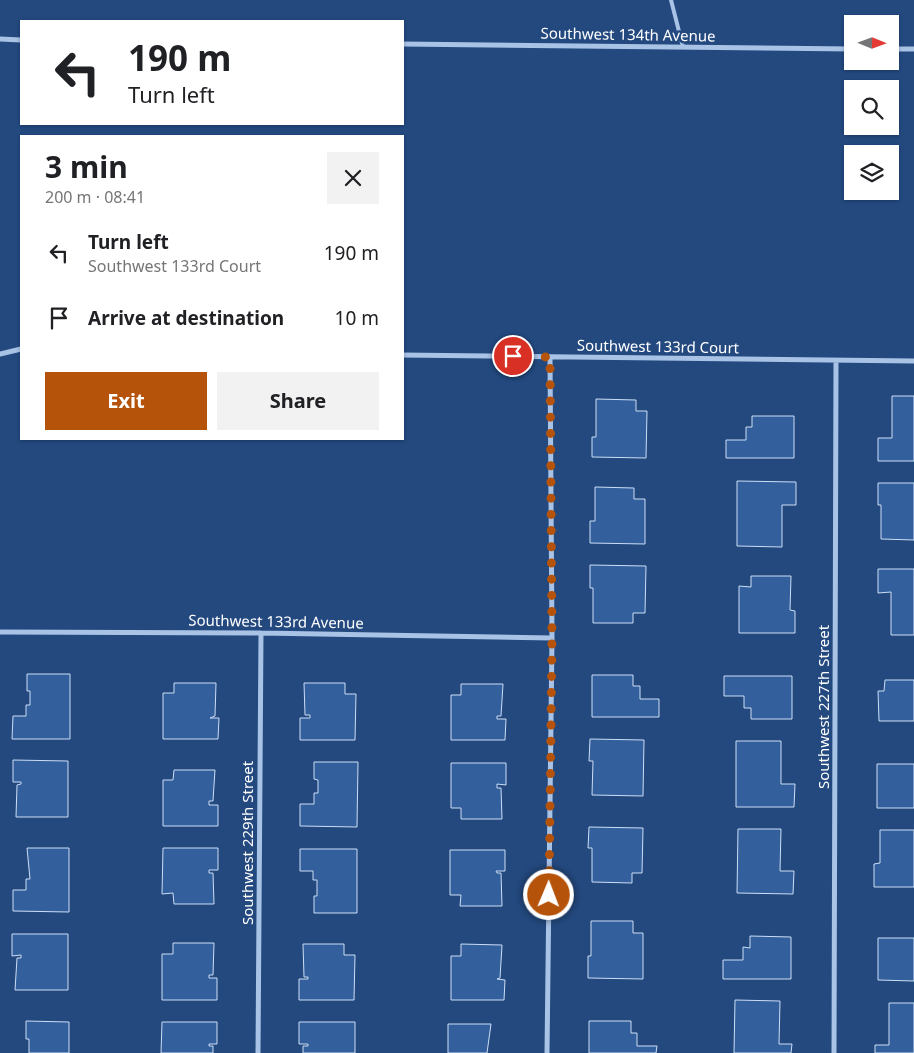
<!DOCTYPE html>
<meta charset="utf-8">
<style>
:root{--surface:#fff;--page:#f2f2f2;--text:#202124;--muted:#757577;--accent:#b45309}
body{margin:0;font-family:"Noto Sans",sans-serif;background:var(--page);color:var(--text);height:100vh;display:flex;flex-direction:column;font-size:19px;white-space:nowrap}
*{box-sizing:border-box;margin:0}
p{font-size:16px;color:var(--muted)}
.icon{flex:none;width:28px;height:28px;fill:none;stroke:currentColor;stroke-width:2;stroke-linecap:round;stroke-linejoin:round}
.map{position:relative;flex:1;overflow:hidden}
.side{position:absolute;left:20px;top:135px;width:384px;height:305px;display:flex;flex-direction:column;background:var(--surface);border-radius:0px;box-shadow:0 1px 4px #0004}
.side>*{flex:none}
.guide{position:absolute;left:20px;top:20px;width:384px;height:105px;border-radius:0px;box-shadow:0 1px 4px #0004;background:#fff;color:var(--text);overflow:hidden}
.needle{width:32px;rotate:91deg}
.fabs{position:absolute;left:844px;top:15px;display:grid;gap:10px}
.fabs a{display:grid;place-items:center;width:55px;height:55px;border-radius:0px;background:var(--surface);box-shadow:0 1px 4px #0004;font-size:25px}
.pin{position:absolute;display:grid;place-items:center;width:42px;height:42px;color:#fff;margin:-21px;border:2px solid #fff;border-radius:50%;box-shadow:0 1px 5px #0007}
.me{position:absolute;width:55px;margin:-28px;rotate:1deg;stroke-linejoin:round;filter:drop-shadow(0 0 4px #0008)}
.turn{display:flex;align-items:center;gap:18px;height:105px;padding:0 25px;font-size:22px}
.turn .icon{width:65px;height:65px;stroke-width:2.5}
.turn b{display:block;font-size:35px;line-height:42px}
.round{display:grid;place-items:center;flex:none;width:52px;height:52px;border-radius:0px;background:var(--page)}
.headline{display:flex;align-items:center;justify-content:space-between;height:85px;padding:0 25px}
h1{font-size:30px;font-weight:700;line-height:38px}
.primary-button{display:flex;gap:10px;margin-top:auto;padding:10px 25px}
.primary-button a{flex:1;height:58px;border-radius:0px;background:var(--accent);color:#fff;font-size:20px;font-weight:700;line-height:58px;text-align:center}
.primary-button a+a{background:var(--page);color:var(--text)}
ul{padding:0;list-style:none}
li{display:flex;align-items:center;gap:15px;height:65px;padding:0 25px}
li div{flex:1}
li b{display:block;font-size:19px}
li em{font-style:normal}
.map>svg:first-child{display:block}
</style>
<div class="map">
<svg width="914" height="1053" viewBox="0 0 914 1053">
<rect width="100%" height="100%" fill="#23497f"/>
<path fill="#33609c" stroke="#ccdef5" d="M892,396H914V461H878V438H892Z
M596,399L636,400V411H647L646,458L592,457V437H596Z
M752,416H794V458H726V440H746V427H752Z
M737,481L796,482V505H782V547L737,546Z
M878,483H914V540L881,539V505H878Z
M595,487L634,488V499H645V544L590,543V521H595Z
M590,565L646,566L645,613H633V623H593V588H590Z
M878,569H914V635H891V592L878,593Z
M751,576H791L790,610L795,611V633H739V586L751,587Z
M27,674H70V739H12L13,716H26V705H30V691H27Z
M592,675H633V686H640V699H659V717H592Z
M724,676H792V719H751V708H744V696H724Z
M885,680H914V721H879L878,691H884Z
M174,683H216L215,716L210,718H219L218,739H163V693H174Z
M304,683H345V694H356L355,740H300V718H310V715H305Z
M461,684H503L501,716H497V719H506L505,740H451V695H461Z
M590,739L644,740L643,796L592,795L593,761H589Z
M736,741H781V784H795L794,807H736Z
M13,760L68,761V817H16L17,785L21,784V782H13Z
M314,762H358L357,827L300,826V804H314V793H318V780L314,779Z
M451,763H506V785L497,784V788H501L502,819H461V808H451Z
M877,764H914V808H877Z
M174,770H215L213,801H209V805H218V826H163V780H173Z
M589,827L643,828L642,873H632V883L592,882V848H588Z
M738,829H781L780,871H794L793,894L737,893Z
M880,830H914V887H874V864L880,863Z
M27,848H69V912L13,911V890H26V879H30Z
M163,848H218V870H209V873H213L214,904H174L173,893L162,894Z
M300,849H357V913H314V896H317V880H313V871H300Z
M450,850H505V871H496L497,873H501L502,906H460L461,895H450Z
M591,921H633V933H643V979L588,978V956H591Z
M12,934H68V990H15L17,958H21V955L12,956Z
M750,936L791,937V979H723V960H743V947L750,948Z
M878,938H914V981L878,980Z
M173,943H214L213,975H209V978H217V1000H162V954H173Z
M303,944H344V955H355L354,1000H299V979H308V977H304Z
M461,944L502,945L500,978L497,979L505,980L504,1000H451V956H461Z
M735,1000L780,1001L779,1044H792L791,1053H734Z
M889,1003H914V1053H875V1045H889Z
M26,1021L69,1022V1053H29V1039H26Z
M589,1021H631V1033H637V1046H657L656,1053H589Z
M162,1022H217V1044H209V1046H213V1053H161Z
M299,1022H355V1053H303V1046H308V1044H299Z
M448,1024H491L487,1053H448Z"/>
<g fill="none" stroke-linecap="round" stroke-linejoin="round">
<path stroke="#a8c3e6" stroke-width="4" d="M671,0L683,47"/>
<path stroke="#a8c3e6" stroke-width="5" d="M0,39L21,40
M402,44L852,49
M890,49H914
M0,354L21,349
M402,355L914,361
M0,632L261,633L552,638
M258,1053L261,633
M547,1053L552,638L550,357
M834,1053L836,361"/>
</g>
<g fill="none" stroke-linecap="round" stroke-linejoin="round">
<path stroke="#b45309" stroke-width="9" stroke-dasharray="0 16.2" d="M513,356L550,357L552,638L549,895"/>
</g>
<g text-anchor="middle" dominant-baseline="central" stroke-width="5" stroke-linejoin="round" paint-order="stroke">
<g font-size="15" fill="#fff" stroke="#23497f">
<text transform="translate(628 34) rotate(1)">Southwest 134th Avenue</text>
<text transform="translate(658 346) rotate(1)">Southwest 133rd Court</text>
<text transform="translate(276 621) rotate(1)">Southwest 133rd Avenue</text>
<text transform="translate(823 707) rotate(-90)">Southwest 227th Street</text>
<text transform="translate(247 843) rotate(-90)">Southwest 229th Street</text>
</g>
</g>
</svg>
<div class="fabs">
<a><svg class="needle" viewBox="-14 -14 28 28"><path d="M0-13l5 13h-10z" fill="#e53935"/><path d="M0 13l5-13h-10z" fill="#757577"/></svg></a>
<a><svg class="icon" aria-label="search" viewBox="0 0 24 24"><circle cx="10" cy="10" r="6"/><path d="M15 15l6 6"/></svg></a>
<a><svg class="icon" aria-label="layers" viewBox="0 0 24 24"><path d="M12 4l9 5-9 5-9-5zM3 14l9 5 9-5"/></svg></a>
</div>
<div class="pin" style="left:513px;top:356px;background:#d93025"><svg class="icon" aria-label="arrive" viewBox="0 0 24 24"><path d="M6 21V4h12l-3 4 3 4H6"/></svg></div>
<svg class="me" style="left:549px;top:895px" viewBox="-20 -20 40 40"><circle r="17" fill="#b45309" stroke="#fff" stroke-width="3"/><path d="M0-11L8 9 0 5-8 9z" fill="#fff"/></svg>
<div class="guide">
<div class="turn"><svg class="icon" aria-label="left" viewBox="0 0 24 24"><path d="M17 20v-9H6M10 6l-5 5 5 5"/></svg><div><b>190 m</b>Turn left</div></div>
</div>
<section class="side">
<div class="headline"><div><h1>3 min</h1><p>200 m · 08:41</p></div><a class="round"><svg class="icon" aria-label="close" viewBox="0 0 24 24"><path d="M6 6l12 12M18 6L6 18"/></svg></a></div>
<ul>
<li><svg class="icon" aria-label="left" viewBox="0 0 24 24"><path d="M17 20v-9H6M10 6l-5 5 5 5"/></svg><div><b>Turn left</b><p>Southwest 133rd Court</p></div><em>190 m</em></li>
<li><svg class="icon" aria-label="arrive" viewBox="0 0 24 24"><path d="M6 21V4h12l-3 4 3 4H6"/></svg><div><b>Arrive at destination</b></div><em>10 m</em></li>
</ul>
<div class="primary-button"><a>Exit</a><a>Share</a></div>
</section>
</div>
